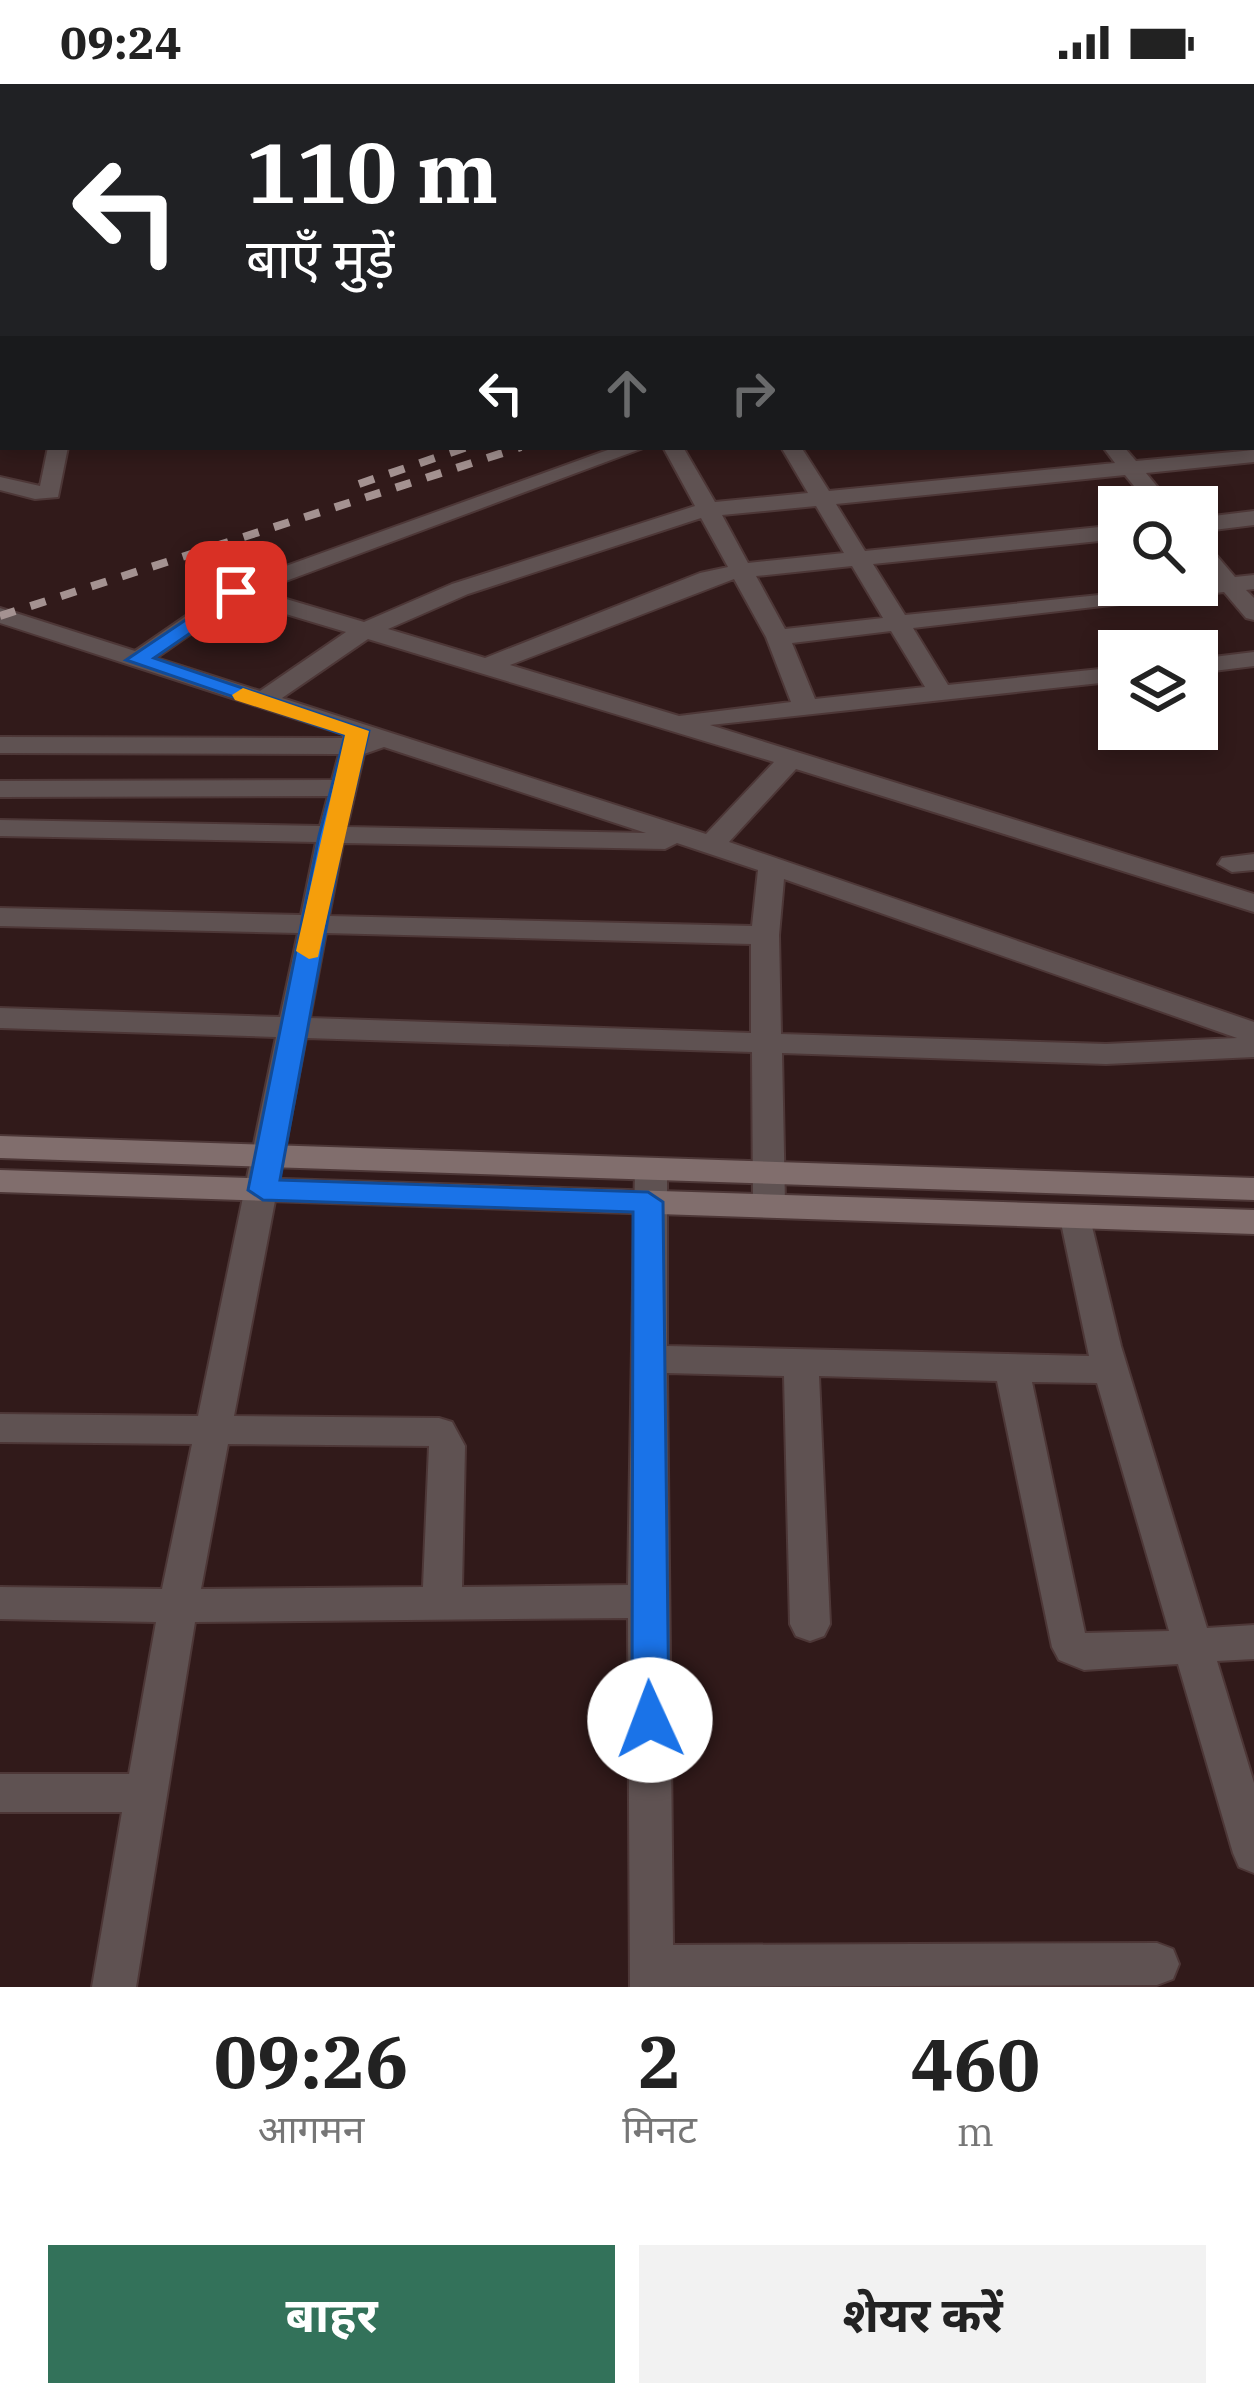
<!DOCTYPE html>
<html lang="hi">
<meta charset="utf-8">
<style>
:root{--surface:#fff;--page:#f2f2f2;--text:#222;--muted:#767676;--accent:#33725a}
body{margin:0;font-family:"IBM Plex Serif","Noto Sans Devanagari",serif;background:var(--page);color:var(--text);height:100vh;display:flex;flex-direction:column;font-size:45px;white-space:nowrap}
*{box-sizing:border-box;margin:0}
p{font-size:39px;color:var(--muted)}
.icon{flex:none;width:66px;height:66px;fill:none;stroke:currentColor;stroke-width:2;stroke-linecap:round;stroke-linejoin:round}
.map{position:relative;height:1903px;overflow:hidden}
.drawer{display:flex;flex-direction:column;background:var(--surface);flex:1}
.drawer>*{flex:none}
.top-card{position:absolute;left:0px;top:0px;width:1254px;height:366px;box-shadow:0 6px 18px #0003;background:#202124;color:#fff;overflow:hidden}
.buttons{position:absolute;left:1098px;top:402px;display:grid;gap:24px}
.buttons a{display:grid;place-items:center;width:120px;height:120px;border-radius:0px;background:var(--surface);box-shadow:0 6px 18px #0003;font-size:60px}
.pin{position:absolute;display:grid;place-items:center;width:102px;height:102px;color:#fff;margin:-51px;border-radius:24px;box-shadow:0 6px 18px #0006}
.me{position:absolute;width:132px;margin:-66px;rotate:358deg;stroke-linejoin:round;filter:drop-shadow(0 0 9px #0008)}
.turn{display:flex;align-items:center;gap:42px;height:252px;padding:0 48px;font-size:54px}
.turn .icon{width:156px;height:156px;stroke-width:2.5}
.turn b{display:block;font-size:84px;line-height:102px}
.lanes{display:flex;align-items:center;height:114px;padding:0 48px;background:#0003;justify-content:center;gap:60px;direction:ltr}
.lanes .off{opacity:.35}
.eta{display:flex;justify-content:space-evenly;align-items:center;height:204px;text-align:center}
.eta b{font-size:72px;font-weight:700;line-height:84px}
.cta{display:flex;gap:24px;margin-top:auto;padding:24px 48px}
.cta a{flex:1;height:138px;border-radius:0px;background:var(--accent);color:#fff;font-size:48px;font-weight:700;line-height:138px;text-align:center}
.cta a+a{background:var(--page);color:var(--text)}
.status{display:flex;justify-content:space-between;align-items:center;height:84px;padding:0 60px;background:var(--surface);direction:ltr}
.status svg{height:33px;fill:currentColor}
.map>svg:first-child{display:block}
</style>
<div class="status"><b>09:24</b><svg viewBox="0 0 49 12"><path d="M0 12V9h3v3zM5 12V6h3v6zM10 12V3h3v9zM15 12V0h3v12zM26 1h20v11H26zM47 4h2v5h-2z"/></svg></div>
<div class="map">
<svg width="1254" height="1903" viewBox="0 0 1254 1903">
<rect width="100%" height="100%" fill="#311a1a"/>
<g fill="none" stroke-linecap="round" stroke-linejoin="round">
<g stroke="#4d3737" stroke-width="4">
<path id="street" d="M39,0H55V3H39Z
M338,0H354L355,3H339Z
M1173,0H1192L1194,3H1175Z
M1224,0H1244L1246,3H1226Z
M0,29H3V39H0Z
M1251,34L1254,35V45L1251,44Z
M0,60H3V70H0Z
M0,90H3V100H0Z
M3,129V139L0,140V130Z
M1251,208H1254V220H1251Z
M1254,258V270L1251,271V259Z
M1251,308H1254V320H1251Z
M48,363H68L58,413L35,415L0,406V393L40,402Z
M616,363H646L259,507L364,538L452,500L695,422L663,363H683L715,418L808,409L781,363H801L829,407L1115,379L1103,363H1124L1136,377L1254,366V378L1146,389L1174,423H1151L1125,391L836,420L865,467L1119,441V455L873,480L905,531L1197,501L1213,496L1197,477V456L1205,458L1235,493L1254,491V505L1246,506L1254,514V536L1246,534L1224,508L913,544L948,601L1119,583V597L710,641L1254,810V828L796,685L729,758L1254,938V973L1106,980L782,969L785,1120L781,1128H757L753,1120L752,968L306,954L234,1332L439,1334L452,1338L465,1362L462,1503L628,1501L635,1084L640,1076H662L667,1084V1262L1089,1272L1060,1134L1064,1126H1088L1121,1262L1207,1544L1254,1541V1575L1217,1577L1254,1699V1789L1239,1783L1233,1769L1178,1580L1084,1586L1059,1576L1052,1563L997,1297L819,1292L830,1540L824,1552L810,1557L796,1552L790,1540L784,1292L667,1289L673,1861L1157,1859L1173,1865L1179,1880L1173,1895L1157,1901L630,1903L628,1534L195,1538L136,1903H92L122,1728H0V1690H129L156,1538L0,1535V1503L162,1505L192,1360L0,1358V1330L198,1332L276,953L0,944V924L280,933L298,849L0,842V824L301,831L316,758L0,752V736L320,742L328,712L0,713V697L332,696L339,670L0,669V653L342,654L343,650L0,539V524L135,567L228,503ZM816,422L844,469L748,479L722,431ZM701,434L728,483L700,489L485,574L388,545L468,510ZM852,482L883,534L785,545L756,492ZM734,495L766,553L791,618L679,632L510,581ZM239,516L346,548L260,607L156,574ZM891,547L925,603L815,615L792,559ZM368,555L774,678L706,750L282,614ZM384,663L646,749L347,743L364,670ZM343,759L665,765L677,759L758,786L752,842L329,832ZM784,795L1237,954L1106,960L781,950L779,851ZM326,849L751,860V949L310,934ZM1032,1298L1097,1299L1169,1547L1085,1549ZM228,1360L429,1362L423,1503L201,1505Z
M1254,427V441L1197,448V434Z
M1254,568V582L1197,589V575Z
M1254,770V786L1232,788L1218,780L1222,774Z"/>
</g>
<g stroke="#4d3737" stroke-width="4">
<path id="secondary" d="M0,1052L1254,1094V1116L0,1074Z
M0,1086L1254,1126V1150L0,1108Z"/>
</g>
<g stroke="#4d3737" stroke-width="4">
<path id="highway" d="M1192,0H1213L1215,3H1194Z
M1251,23L1254,24V36L1251,35Z"/>
</g>
<use href="#street" fill="#5f5252" fill-rule="evenodd"/>
<use href="#secondary" fill="#816e6d" fill-rule="evenodd"/>
<use href="#highway" fill="#b49695" fill-rule="evenodd"/>
<path stroke="#a49291" stroke-width="8" stroke-dasharray="16 16" stroke-linecap="butt" d="M359,400L467,363
M0,532L521,363"/>
</g>
<path fill="#1a73e8" stroke="#114b97" stroke-width="3" d="M236,502L246,508L243,513L154,574L369,647L343,752L280,1096L648,1108L663,1118L669,1636L663,1647L650,1652L637,1647L632,1636L633,1128L263,1116L248,1106L319,752L345,651L126,576Z"/>
<path fill="#f59e0b" d="M243,604L369,647L318,873L309,875L296,867L345,651L235,616L232,611Z"/>
</svg>
<div class="buttons">
<a><svg class="icon" aria-label="search" viewBox="0 0 24 24"><circle cx="10" cy="10" r="6"/><path d="M15 15l6 6"/></svg></a>
<a><svg class="icon" aria-label="layers" viewBox="0 0 24 24"><path d="M12 4l9 5-9 5-9-5zM3 14l9 5 9-5"/></svg></a>
</div>
<div class="pin" style="left:236px;top:508px;background:#d93025"><svg class="icon" aria-label="arrive" viewBox="0 0 24 24"><path d="M6 21V4h12l-3 4 3 4H6"/></svg></div>
<svg class="me" style="left:650px;top:1636px" viewBox="-20 -20 40 40"><circle r="19" fill="#fff"/><path d="M0-13L10 11 0 6-10 11z" fill="#1a73e8"/></svg>
<div class="top-card">
<div class="turn"><svg class="icon" aria-label="left" viewBox="0 0 24 24"><path d="M17 20v-9H6M10 6l-5 5 5 5"/></svg><div><b>110 m</b>बाएँ मुड़ें</div></div>
<div class="lanes"><svg class="icon" aria-label="left" viewBox="0 0 24 24"><path d="M17 20v-9H6M10 6l-5 5 5 5"/></svg><svg class="icon off" aria-label="ahead" viewBox="0 0 24 24"><path d="M12 20V5M6 11l6-6 6 6"/></svg><svg class="icon off" aria-label="right" viewBox="0 0 24 24"><path d="M7 20v-9h11M14 6l5 5-5 5"/></svg></div>
</div>
</div>
<section class="drawer">
<div class="eta">
<div><b>09:26</b><p>आगमन</p></div>
<div><b>2</b><p>मिनट</p></div>
<div><b>460</b><p>m</p></div>
</div>
<div class="cta"><a>बाहर</a><a>शेयर करें</a></div>
</section>
